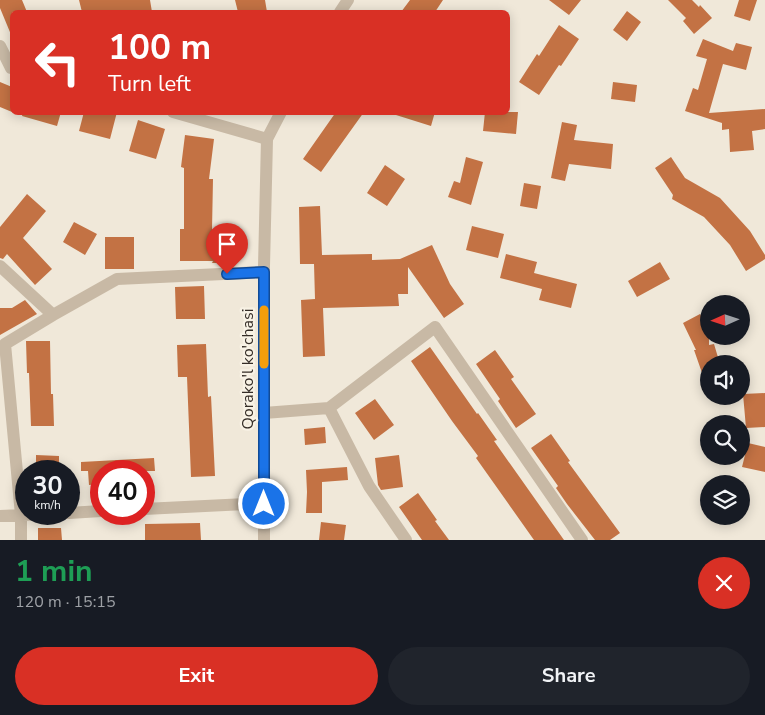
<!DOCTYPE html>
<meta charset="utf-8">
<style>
:root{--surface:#171b24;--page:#20242c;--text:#f1f3f6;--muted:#9ea1a6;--accent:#d93025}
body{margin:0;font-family:"Nunito Sans",sans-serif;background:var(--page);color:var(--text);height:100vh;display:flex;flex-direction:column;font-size:19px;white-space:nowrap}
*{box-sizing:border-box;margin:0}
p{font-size:16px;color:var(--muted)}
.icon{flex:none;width:28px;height:28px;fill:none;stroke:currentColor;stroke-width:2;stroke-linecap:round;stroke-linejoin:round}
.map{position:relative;height:540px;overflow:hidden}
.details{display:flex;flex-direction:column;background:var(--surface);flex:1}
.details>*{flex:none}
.hud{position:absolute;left:10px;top:10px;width:500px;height:105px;border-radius:8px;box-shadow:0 2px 12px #0003;background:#d93025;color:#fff;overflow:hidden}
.needle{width:32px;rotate:267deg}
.fabs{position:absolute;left:700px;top:295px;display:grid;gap:10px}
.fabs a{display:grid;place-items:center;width:50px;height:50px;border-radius:50%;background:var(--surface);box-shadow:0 2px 12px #0003;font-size:25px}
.speed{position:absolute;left:15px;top:460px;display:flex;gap:10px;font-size:25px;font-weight:700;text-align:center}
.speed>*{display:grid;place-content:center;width:65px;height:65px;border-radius:50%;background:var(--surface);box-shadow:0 2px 12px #0003;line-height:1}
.speed small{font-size:12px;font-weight:400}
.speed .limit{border:8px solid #d22;background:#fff;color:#111}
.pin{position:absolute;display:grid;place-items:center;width:42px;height:42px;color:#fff;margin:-51px -21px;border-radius:50% 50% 50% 0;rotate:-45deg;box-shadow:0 0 5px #0007}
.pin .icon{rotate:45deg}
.me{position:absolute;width:55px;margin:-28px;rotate:0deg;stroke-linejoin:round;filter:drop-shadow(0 0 4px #0008)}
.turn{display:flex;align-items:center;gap:18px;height:105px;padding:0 15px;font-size:22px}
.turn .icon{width:65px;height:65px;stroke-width:2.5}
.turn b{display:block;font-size:35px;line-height:42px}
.round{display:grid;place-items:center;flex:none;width:52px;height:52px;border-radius:26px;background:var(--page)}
.overview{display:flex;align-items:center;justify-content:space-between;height:85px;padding:0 15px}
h1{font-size:30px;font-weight:700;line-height:38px;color:#1e9e55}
.button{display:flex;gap:10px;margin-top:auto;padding:10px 15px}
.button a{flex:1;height:58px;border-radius:30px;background:var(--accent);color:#fff;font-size:20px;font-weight:700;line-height:58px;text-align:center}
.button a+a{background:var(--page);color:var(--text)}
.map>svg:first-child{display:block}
</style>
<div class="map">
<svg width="765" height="540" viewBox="0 0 765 540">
<rect width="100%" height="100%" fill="#f0e8d9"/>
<path fill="#c37244" d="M0,0H22L27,12H12V37L0,8Z
M79,0H150L152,12H82Z
M235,0H265L267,12H238Z
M410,0H443L435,12H401Z
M549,0H581L569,15Z
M668,0H692L699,7L700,5L712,18L694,34L683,21L686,18Z
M739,0H757L750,21L734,16Z
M627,11L641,22L627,41L613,30Z
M559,25L579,39L561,66L559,65L539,95L519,82L537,54L539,56Z
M703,39L733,51L736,43L752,47L746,70L723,64L709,113L765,109V129L752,131L754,150L730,152L729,129L722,130V123L685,111L693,88L698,90L707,59L696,56Z
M0,82L12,87V112L0,107Z
M613,82L637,85L635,102L611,99Z
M23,112H61L57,126L22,116Z
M84,112H117L110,139L79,131Z
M336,112H364L321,172L303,159Z
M397,112H435L431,126L396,115Z
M485,112H518L516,134L483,131Z
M138,120L165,129L156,159L129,151Z
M562,122L577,125L574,140L613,144L611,169L569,164L565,181L551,178Z
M185,135L214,139L209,179H213L212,230H227L225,263H212L213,261H180V229H184V168L181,167Z
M466,157L483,162L471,205L448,197L454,181L460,183Z
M671,157L685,178L720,198L750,231L765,255V259L746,271L730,245L704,217L672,199L673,195L655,168Z
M385,165L405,179L387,206L367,193Z
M524,183L541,186L537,209L520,206Z
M27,194L46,211L23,238L52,269L35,285L7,254L3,259L0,258V227Z
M320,206L322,255L372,254V260L400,259L432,245L450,284L464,304L444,318L408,267V294H398L399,306L323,308L325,356L303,357L301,300L315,299L314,264H300L299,207Z
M74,222L97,234L85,255L63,242Z
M472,226L504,234L498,258L466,250Z
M105,237H134V269H105Z
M506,254L537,262L534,273L577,284L571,308L539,300L542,289L500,278Z
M660,262L670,279L637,297L628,281Z
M204,286L205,319H176L175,287Z
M25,300L37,314L0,335V308H12Z
M700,314L709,331V345L714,344L720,364H709V387H707L694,350H696L683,323Z
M26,341H50L51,394H53L54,426H31L29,373H27Z
M206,344L208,397L211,396L215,476L191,477L187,377H178L177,345Z
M430,347L477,414L478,413L497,440L494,441L564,540H534L476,458L478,456L452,421L411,361Z
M495,350L514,377L511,379L536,414L516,428L498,401L500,399L476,364Z
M765,393V427L746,428L743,394Z
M375,399L394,425L374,440L355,413Z
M325,427L326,443L305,445L304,429Z
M551,434L570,461L568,462L620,533L610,540H595L567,504L556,488L558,486L531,448Z
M748,443L765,447V472L742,467Z
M36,455L59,456V471H36Z
M399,455L403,487L381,490L378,485L375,458Z
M154,458L155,471H101V484L89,485L88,471H81V462Z
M347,467L348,480L322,482V513H306L307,492L306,470Z
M418,493L437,520L435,521L449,540H422L399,507Z
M321,522L346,525L344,540H319Z
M200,523L201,540H145V524Z
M38,528H61L62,540H38Z"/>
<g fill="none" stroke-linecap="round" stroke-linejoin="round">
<path stroke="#c8b9a5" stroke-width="12" d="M0,46L11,68H12
M173,112L267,139
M0,266L53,315
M329,408L435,327L582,540
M264,413L329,408L369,486L406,540
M144,509L264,503
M69,513L101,511
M0,516L45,514
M21,540V515L5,344L53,315L117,279L264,272"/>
<path stroke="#c8b9a5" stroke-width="12" d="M340,12L348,0
M264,540V266L267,139L281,112"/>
</g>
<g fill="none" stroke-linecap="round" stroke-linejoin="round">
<g stroke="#114b97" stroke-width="12">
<path id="route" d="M227,274L264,272V504"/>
</g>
<use href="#route" stroke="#1a73e8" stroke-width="9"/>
<path stroke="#f59e0b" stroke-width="9" d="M264,310V364"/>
</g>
<g text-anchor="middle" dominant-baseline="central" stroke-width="4.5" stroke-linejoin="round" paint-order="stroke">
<g font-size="16" fill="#342c26" stroke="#f8f2e5">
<text transform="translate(248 369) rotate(-90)">Qorako'l ko'chasi</text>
</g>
</g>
</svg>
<div class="fabs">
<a><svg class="needle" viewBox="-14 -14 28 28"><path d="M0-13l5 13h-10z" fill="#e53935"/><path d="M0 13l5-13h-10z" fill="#9ea1a6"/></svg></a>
<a><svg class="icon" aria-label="sound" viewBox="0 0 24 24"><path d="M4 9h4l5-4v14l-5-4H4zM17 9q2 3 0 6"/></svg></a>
<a><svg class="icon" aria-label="search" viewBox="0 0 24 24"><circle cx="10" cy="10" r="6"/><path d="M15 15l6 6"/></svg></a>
<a><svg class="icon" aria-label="layers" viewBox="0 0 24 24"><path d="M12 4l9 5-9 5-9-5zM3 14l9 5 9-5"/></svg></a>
</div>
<div class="speed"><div>30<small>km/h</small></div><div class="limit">40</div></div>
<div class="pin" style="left:227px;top:274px;background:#d93025"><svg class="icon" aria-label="arrive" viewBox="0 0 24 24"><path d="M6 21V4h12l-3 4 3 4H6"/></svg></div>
<svg class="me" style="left:264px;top:504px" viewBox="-20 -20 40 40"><circle r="17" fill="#1a73e8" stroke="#fff" stroke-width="3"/><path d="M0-11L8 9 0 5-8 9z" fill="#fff"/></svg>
<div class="hud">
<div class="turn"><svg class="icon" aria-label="left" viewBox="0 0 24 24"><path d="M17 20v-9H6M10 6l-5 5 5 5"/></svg><div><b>100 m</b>Turn left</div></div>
</div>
</div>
<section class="details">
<div class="overview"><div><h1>1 min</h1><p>120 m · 15:15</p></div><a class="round" style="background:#d93025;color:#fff"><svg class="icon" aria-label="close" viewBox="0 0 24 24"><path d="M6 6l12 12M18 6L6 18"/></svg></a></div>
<div class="button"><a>Exit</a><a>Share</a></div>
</section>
